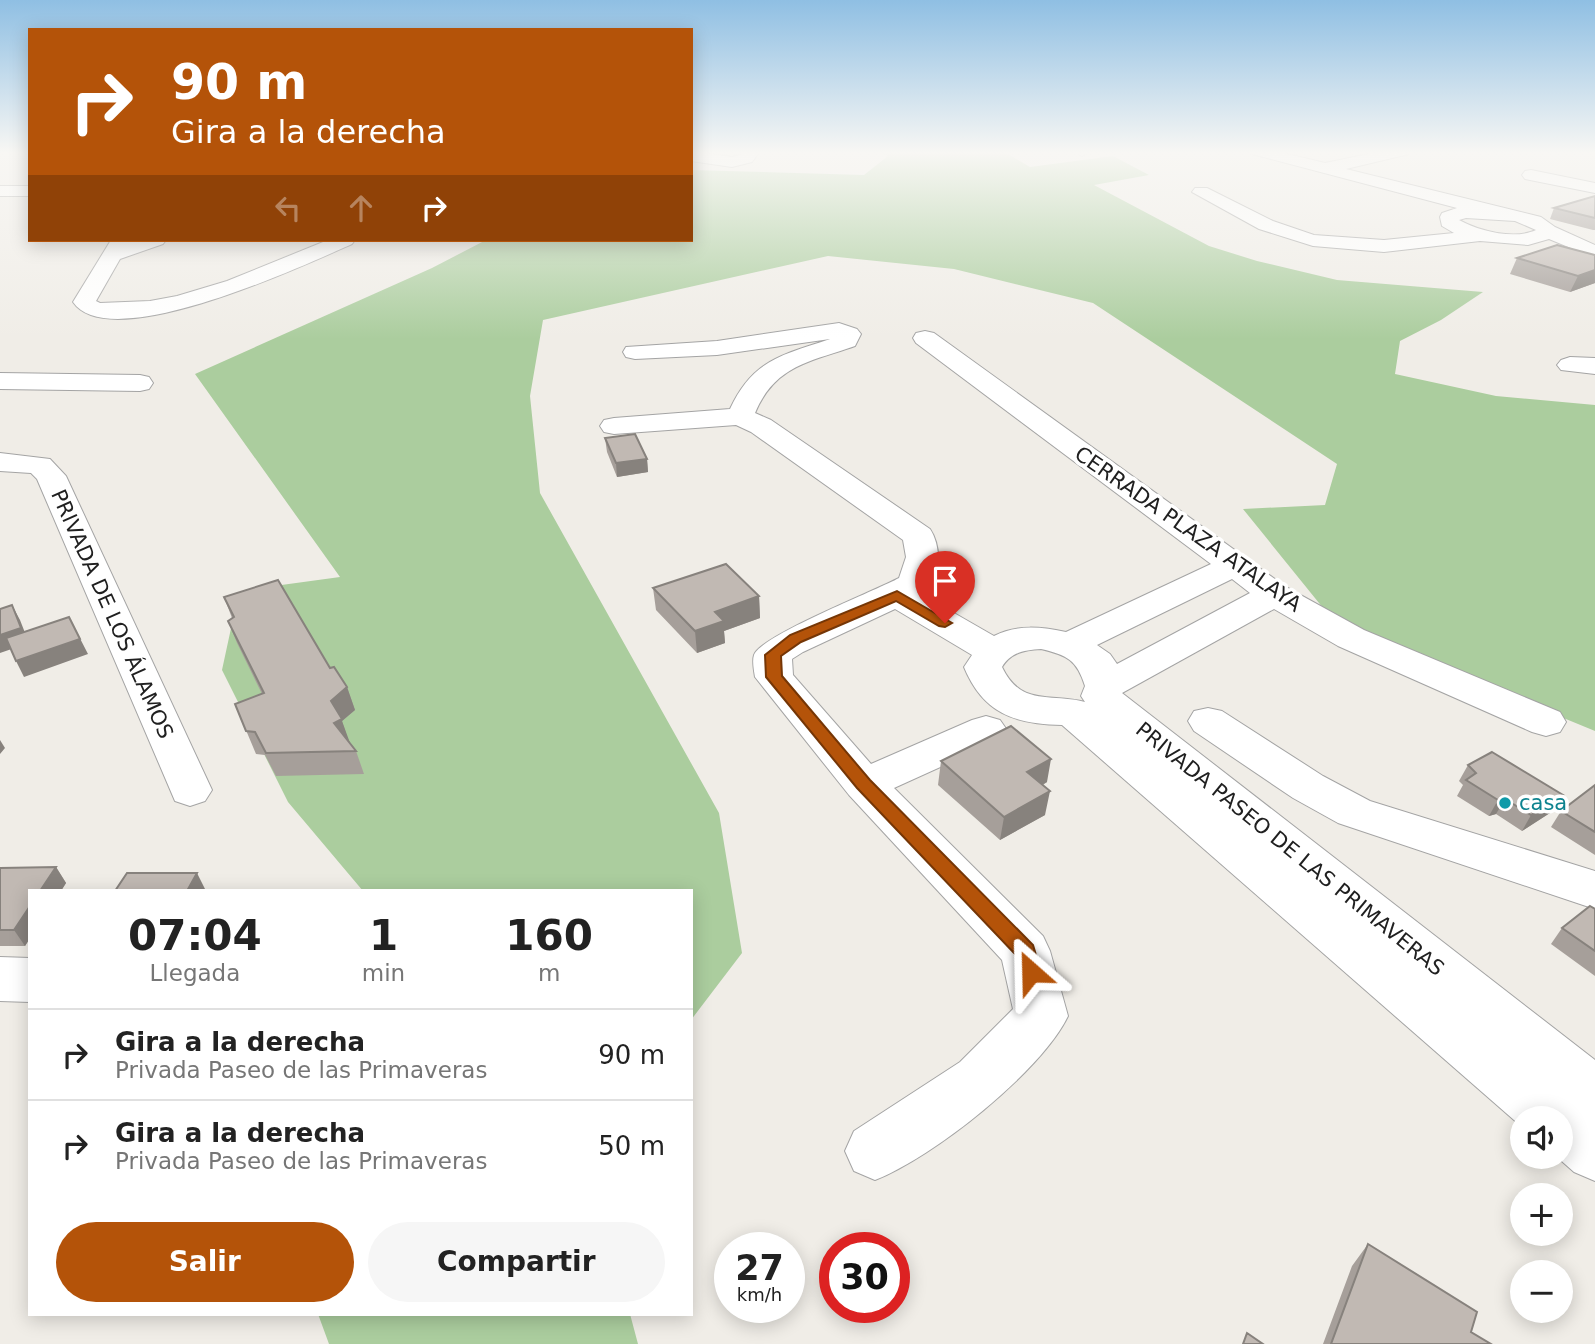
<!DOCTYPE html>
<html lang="es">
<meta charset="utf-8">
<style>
:root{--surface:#fff;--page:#f6f6f6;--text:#222;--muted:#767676;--line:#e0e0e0;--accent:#b45309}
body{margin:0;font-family:"DejaVu Sans",sans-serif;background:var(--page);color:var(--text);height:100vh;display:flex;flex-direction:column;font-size:26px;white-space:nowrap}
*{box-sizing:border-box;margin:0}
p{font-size:23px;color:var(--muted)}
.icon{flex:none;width:38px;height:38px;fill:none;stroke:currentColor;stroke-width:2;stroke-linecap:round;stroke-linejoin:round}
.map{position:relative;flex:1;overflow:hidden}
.sheet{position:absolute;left:28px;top:889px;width:665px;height:427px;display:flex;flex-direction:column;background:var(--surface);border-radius:0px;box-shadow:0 4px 18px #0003}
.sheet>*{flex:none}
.hud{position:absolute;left:28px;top:28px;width:665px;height:214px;border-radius:0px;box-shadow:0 4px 18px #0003;background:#b45309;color:#fff;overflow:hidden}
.buttons{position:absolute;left:1510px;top:1106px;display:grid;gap:14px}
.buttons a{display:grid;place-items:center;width:63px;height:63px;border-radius:50%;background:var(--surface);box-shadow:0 4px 18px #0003;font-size:35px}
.speed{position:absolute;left:714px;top:1232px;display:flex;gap:14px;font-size:35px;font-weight:700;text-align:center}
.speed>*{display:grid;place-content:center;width:91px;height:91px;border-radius:50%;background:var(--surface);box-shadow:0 4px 18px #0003;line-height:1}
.speed small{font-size:18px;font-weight:400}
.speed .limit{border:10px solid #d22;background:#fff;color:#111}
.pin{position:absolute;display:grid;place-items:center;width:60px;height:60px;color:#fff;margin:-72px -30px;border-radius:50% 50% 50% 0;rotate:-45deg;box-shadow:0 0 7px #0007}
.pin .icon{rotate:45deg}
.me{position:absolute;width:77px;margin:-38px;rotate:335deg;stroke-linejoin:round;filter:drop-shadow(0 0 5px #0008)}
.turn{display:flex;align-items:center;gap:24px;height:147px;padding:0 28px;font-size:32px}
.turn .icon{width:91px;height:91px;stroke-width:2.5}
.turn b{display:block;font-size:49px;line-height:60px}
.lanes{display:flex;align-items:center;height:66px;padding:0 28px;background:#0003;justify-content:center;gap:35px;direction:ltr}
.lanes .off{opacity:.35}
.eta{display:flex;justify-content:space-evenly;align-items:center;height:119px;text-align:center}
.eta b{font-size:42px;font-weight:600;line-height:49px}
.cta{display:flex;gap:14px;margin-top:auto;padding:14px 28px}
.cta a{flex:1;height:80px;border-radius:42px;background:var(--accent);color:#fff;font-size:28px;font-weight:600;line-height:80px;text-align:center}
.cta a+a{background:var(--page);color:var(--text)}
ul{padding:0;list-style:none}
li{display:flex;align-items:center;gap:21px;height:91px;padding:0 28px;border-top:2px solid var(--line)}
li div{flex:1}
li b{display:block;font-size:26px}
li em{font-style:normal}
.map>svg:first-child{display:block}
</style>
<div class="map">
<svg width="1595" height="1344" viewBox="0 0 1595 1344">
<rect width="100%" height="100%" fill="#f0ede7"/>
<path fill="#abcd9e" d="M877,151H1003L1030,167L1113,156L1149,175L1094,185L1209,246L1257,261L1337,280L1483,292L1441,320L1400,341L1395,374L1496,396L1595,405V731L1336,624L1243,509L1325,505L1337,464L1093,303L954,269L828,256L543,320L530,396L540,493L719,813L742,953L691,1020V891H363L288,802L222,670L233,619L245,590L340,577L195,374L432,268L486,240H691V170L864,175L888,156Z
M318,1314H630L638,1344H329Z"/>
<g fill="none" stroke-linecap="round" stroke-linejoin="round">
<g stroke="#a4a4a4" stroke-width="2">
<path id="minor" d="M691,151L732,157L740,155L744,151H760L752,162L732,167L691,161Z
M1073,151H1090L1082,156Z
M1250,151H1275L1325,163L1383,151H1411L1409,154L1346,169L1541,217L1555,227L1595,245V258L1549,239L1528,245L1480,241L1384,252L1313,246L1259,229L1192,192L1195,188H1207L1273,221L1314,235L1384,240L1454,233L1442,226L1440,217L1442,213L1457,208L1252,154ZM1466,218L1515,221L1536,230C1514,240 1479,231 1459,220Z
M1531,170L1595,183V193L1525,179L1522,175L1525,171Z
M0,186H30V196H0Z
M111,240H131L130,242L166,240L163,244L120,259L96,301L100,303L150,301L177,296L227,281L328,240H355L352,244C305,265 110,356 73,302Z
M839,323L857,329L861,334L855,346C810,362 775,365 755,413L771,420L930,529C942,547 942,582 921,594L994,636C1017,624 1042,627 1066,632L1211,564L916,343L913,338L916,333L925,331L934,333L1286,587L1364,630L1560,712L1566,722L1560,732L1546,736L1532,732L1338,646L1274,609L1122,693L1595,1060V1181L1574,1172L1557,1157H1561V1118H1522V1127L1062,725C1014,724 983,713 964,667L972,655L895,609L803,652L792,659L793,675L871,764L972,720L986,716L1000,720L1007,730L1000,740L894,788L1043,936L1050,951L1068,1016C1041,1072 933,1157 875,1180L854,1171L845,1151L854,1131L960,1062L1013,1009L1002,960L849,795L755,677C754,671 752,661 754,655C760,636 875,591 899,578L906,557L903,540L751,432L736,425L614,434L604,432L600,426L604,420L614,418L730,409C753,359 783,355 830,339L717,355L635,359L626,357L623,352L626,347L717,341ZM1232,579L1250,593L1117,664L1110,654L1097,645ZM1041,649C1067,655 1077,660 1085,686L1081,696L1085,702C1051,693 1021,707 1002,667C1011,652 1025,650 1041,649Z
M1570,357L1595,358V374L1561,370L1557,365L1561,360Z
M0,373L140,375L149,377L153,383L149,389L140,391L0,389Z
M0,453L50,459L66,476L212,790L205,801L190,806L175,801L37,479L31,473L0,471Z
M1208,708L1222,711L1323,776L1370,801L1595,871V909L1338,823L1293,798L1194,731L1188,721L1194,711Z
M0,957L30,958V1002L0,1001Z"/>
</g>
<use href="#minor" fill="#fff" fill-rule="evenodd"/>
</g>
<path fill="#a69f9a" d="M1595,196V230H1593L1550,219L1554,208Z
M1595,255V283L1570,292L1510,274L1517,258Z
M605,438L647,459L648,472L617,477L607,452Z
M653,588L759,596L760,618L724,631L725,643L697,653L656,610Z
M224,597L330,668L347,687L355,710L342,721L349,743L356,751L364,774L276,776L265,755L256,754L235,704L262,694L237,643L228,621L232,618Z
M941,761L1047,782L1043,785L1045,815L1000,840L938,785Z
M1468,765L1553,811L1522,831L1496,814L1489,816L1457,796L1463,785L1459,781Z
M1595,785V855L1551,827L1561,811Z
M56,867L66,883L25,946H0V868Z
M1595,909V976L1551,944L1562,928Z
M1368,1244L1471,1332L1491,1344H1323L1352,1266Z"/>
<path fill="#87827d" d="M1595,270V283L1570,292L1578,276Z
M647,459L648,472L617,477L616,463Z
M759,596L760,618L724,631L725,643L697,653L695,631L715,612Z
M12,605L20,620L29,643L0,653V635Z
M69,617L88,654L24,677L16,661Z
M347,687L355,710L342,721L350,743L334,723L331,701Z
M0,740L5,748L0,754Z
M1051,759L1047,782L1023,795L1027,772Z
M1050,791L1045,815L1000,840L1004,817Z
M1563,795L1553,811L1522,831L1531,815Z
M1505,799L1496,814L1489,816L1498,800Z
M56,867L66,883L61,891H40Z
M197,873L205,889L204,891H187Z
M30,906V938L25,946L14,930Z"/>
<path fill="#c1b9b3" stroke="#87827d" stroke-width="2" d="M1595,196V218L1554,208Z
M1557,245L1595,255V270L1578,276L1517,258Z
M635,434L647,459L616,463L605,438Z
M726,564L759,596L715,612L724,621L695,631L653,588Z
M278,580L330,668L334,667L347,687L331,701L342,719L334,723L356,751L266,753L255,732L246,731L235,704L264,693L228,621L234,617L224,597Z
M12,605L21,628L0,635V609Z
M69,617L80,639L16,661L6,638Z
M1011,726L1051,759L1027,772L1050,791L1004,817L941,761Z
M1492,752L1563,795L1531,815L1505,799L1498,800L1466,780L1476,773L1468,765Z
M1595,785V832L1561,811Z
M56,867L40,891H30V906L14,930H0V868Z
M127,873H197L187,891H115Z
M1590,906L1595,909V951L1562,928Z
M1368,1244L1477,1312L1471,1332L1491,1344H1331Z
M1247,1333L1263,1344H1243Z"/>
<linearGradient id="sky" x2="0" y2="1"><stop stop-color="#8fbfe3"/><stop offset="0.45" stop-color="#f8f7f4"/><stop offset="1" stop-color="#f8f7f4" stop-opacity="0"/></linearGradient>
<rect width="1595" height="339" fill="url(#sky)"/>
<path fill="#b45309" stroke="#753606" stroke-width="2" d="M897,591L952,623L945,627L939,626L896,601L801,642L781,656L782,676L870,780L1033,945L1041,972L1038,979L1031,981L1023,979L1016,955L857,788L766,677L765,655L790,635Z"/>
<circle fill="#0f9aa8" stroke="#fff" stroke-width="2.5" cx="1505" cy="803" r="7"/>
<g text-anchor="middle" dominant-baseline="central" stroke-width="7" stroke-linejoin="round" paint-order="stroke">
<g font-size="21" fill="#202020" stroke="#fff">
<text transform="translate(1188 529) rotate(35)">CERRADA PLAZA ATALAYA</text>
<text transform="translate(112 614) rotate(66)">PRIVADA DE LOS ÁLAMOS</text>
<text transform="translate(1290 849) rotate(39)">PRIVADA PASEO DE LAS PRIMAVERAS</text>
</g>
<g font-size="21" fill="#0d838f" stroke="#fff" text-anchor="start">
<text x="1519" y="803">casa</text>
</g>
</g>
</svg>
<div class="buttons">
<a><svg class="icon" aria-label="sound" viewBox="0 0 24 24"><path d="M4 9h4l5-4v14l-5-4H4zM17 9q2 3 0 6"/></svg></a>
<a>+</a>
<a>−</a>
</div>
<div class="speed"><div>27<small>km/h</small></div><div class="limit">30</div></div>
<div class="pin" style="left:945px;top:623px;background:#d93025"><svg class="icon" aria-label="arrive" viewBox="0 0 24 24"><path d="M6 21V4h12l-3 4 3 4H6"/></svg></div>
<svg class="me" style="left:1031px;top:972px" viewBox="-20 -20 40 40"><path d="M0-17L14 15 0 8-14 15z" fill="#b45309" stroke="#fff" stroke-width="4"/></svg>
<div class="hud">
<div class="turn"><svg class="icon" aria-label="right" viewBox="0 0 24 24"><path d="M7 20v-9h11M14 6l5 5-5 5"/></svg><div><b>90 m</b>Gira a la derecha</div></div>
<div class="lanes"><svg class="icon off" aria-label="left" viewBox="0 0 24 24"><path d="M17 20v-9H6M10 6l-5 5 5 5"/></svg><svg class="icon off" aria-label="ahead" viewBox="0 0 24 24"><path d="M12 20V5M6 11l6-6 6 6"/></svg><svg class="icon" aria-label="right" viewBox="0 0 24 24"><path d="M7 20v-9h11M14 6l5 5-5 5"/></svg></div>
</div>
<section class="sheet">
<div class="eta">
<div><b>07:04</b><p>Llegada</p></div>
<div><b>1</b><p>min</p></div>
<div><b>160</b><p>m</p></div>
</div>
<ul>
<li><svg class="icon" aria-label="right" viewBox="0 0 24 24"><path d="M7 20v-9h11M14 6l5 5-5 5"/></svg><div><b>Gira a la derecha</b><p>Privada Paseo de las Primaveras</p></div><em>90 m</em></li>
<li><svg class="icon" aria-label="right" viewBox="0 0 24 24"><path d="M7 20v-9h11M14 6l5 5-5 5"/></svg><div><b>Gira a la derecha</b><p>Privada Paseo de las Primaveras</p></div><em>50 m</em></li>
</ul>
<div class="cta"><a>Salir</a><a>Compartir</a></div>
</section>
</div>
